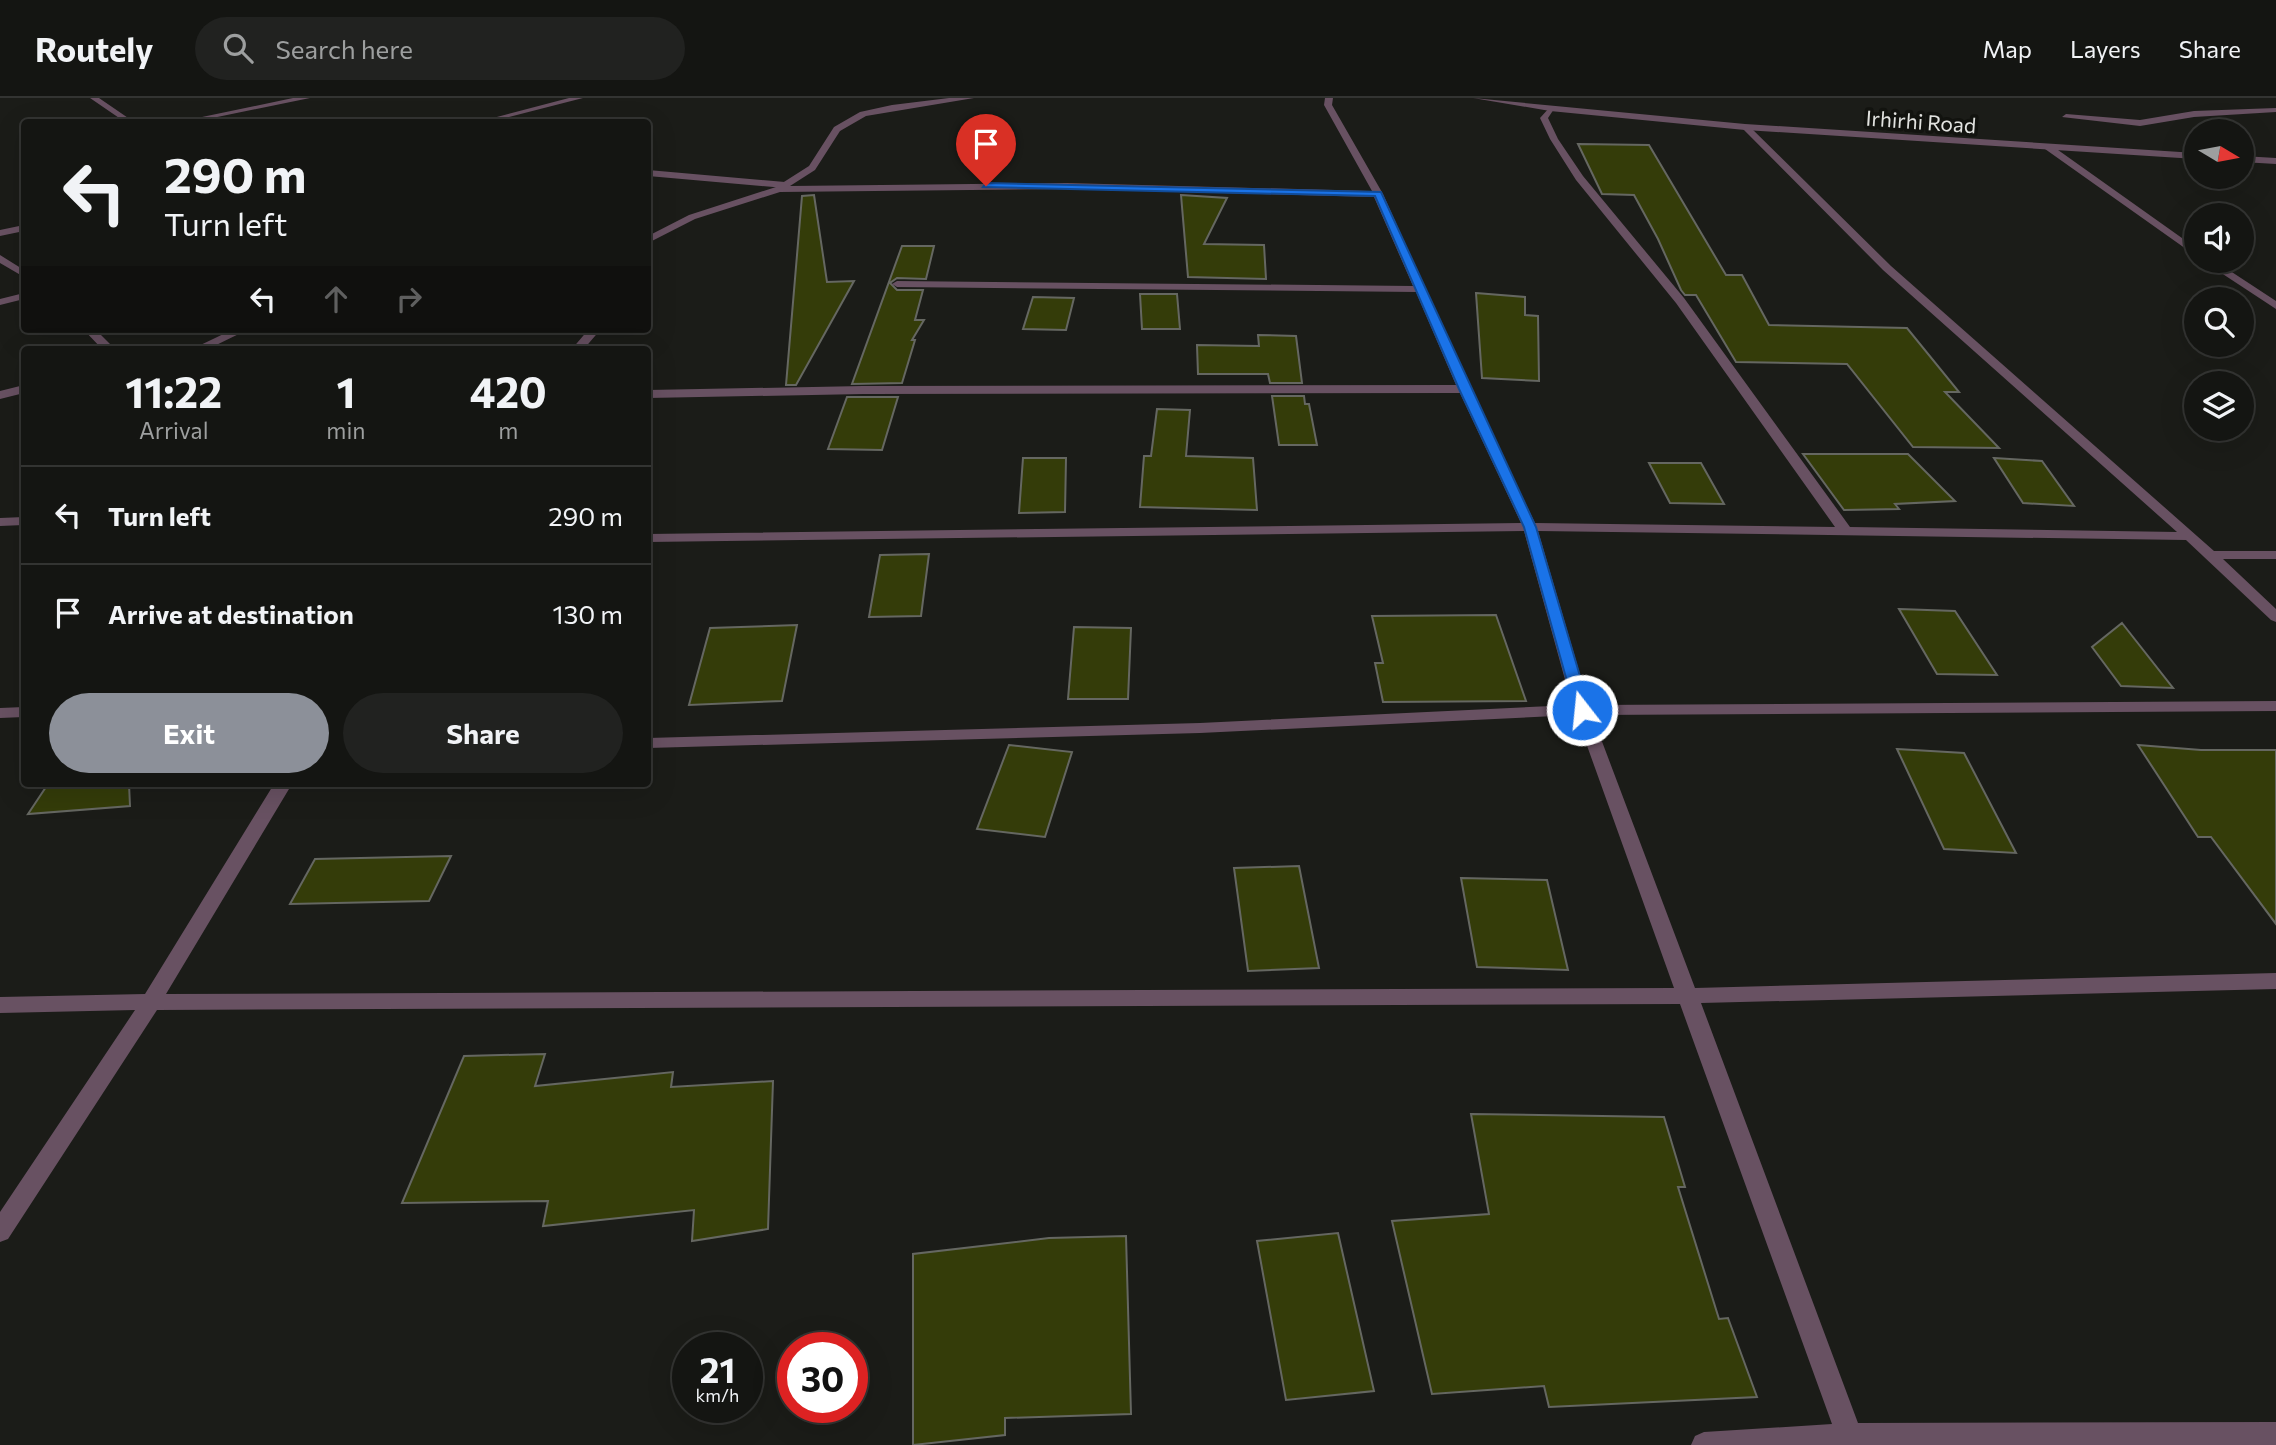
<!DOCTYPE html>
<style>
:root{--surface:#141512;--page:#212220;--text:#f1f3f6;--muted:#9d9f9f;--line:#333432;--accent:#8c9099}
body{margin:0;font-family:Commissioner,sans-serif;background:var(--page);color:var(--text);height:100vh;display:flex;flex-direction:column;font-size:26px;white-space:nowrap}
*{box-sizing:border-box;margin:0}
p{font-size:23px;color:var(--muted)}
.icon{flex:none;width:38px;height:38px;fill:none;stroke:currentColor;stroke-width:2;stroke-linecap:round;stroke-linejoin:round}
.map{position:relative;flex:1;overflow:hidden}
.details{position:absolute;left:21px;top:248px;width:630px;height:441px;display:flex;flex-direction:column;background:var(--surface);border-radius:7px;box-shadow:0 7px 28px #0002,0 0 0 2px var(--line)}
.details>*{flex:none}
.banner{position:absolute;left:21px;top:21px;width:630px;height:214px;border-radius:7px;box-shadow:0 7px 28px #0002,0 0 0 2px var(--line);background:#141512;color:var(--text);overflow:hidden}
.needle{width:46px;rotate:100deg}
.fabs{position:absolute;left:2184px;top:21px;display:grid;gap:14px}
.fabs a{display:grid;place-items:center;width:70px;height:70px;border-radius:50%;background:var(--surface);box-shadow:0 7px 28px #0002,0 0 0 2px var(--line);font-size:35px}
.speed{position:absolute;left:672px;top:1234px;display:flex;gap:14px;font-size:35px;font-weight:700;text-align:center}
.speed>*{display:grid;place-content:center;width:91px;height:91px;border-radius:50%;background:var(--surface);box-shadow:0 7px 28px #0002,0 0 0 2px var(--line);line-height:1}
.speed small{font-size:18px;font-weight:400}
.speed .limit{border:10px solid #d22;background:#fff;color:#111}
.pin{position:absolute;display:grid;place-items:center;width:60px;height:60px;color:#fff;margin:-72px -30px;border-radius:50% 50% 50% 0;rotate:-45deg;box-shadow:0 0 7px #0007}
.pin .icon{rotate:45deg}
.me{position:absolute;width:77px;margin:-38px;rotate:344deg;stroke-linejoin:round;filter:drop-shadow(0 0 5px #0008)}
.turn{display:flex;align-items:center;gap:24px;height:147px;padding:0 28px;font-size:32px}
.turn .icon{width:91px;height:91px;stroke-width:2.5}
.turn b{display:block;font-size:49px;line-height:60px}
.lanes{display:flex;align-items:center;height:66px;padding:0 28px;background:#0003;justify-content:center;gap:35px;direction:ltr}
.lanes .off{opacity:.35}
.eta{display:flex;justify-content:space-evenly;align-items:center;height:119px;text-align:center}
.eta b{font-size:42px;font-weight:700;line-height:49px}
.primary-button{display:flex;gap:14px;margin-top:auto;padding:14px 28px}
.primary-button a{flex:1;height:80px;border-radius:42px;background:var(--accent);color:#fff;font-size:28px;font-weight:700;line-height:80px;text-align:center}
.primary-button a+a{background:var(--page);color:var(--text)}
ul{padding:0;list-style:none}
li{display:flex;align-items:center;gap:21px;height:98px;padding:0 28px;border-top:2px solid var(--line)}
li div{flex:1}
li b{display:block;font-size:26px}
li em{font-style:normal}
header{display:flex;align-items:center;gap:42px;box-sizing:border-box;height:98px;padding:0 35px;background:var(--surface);border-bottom:2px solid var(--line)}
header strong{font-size:33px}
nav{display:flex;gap:38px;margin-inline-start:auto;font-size:24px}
.search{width:490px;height:63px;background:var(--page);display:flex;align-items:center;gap:18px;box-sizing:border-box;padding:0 24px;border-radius:38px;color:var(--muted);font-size:26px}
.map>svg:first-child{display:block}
</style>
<header>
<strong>Routely</strong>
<div class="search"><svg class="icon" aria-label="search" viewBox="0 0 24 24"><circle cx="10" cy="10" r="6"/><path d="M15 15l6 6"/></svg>Search here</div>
<nav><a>Map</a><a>Layers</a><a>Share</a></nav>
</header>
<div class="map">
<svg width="2276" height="1347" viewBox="0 0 2276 1347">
<rect width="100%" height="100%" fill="#1b1c18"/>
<path fill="#343c09" stroke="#656761" stroke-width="2" d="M1578,46L1649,47L1726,177H1742L1769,227L1907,230L1959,294H1945L1999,350L1913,349L1847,266L1736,264L1696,197H1685L1681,192L1658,141L1634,97L1602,96Z
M814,97L827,184L854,183L796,287H786L802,98Z
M1181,97L1227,100L1204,146L1264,147L1266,181L1188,179Z
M902,148H934L926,181L897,180L890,185L897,192H923L915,222H924L912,242H915L902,285L852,286Z
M1476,195L1525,199V217L1538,218L1539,283L1482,280Z
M1140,196H1177L1180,231H1142Z
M1033,199L1074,200L1066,232L1023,231Z
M1258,237L1296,238L1302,285H1270L1268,276H1198L1197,247L1259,248Z
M1272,298H1304L1305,306H1309L1317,347H1279Z
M847,299H898L882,352L828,351Z
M1157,311L1190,312L1186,358L1253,360L1257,412L1140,409L1144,358H1151Z
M1803,356H1908L1955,403L1895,406L1899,411L1844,412Z
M1023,360H1066L1065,414L1019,415Z
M1994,360L2042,363L2074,408L2023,405Z
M1649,365H1701L1724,406L1670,405Z
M929,456L921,518L869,519L880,457Z
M1899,511L1955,513L1997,577L1937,576Z
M1496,517L1526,603L1383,604L1375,565H1383L1372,518Z
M2122,525L2173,590L2121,588L2092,549Z
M797,527L782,603L689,607L710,530Z
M1074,529L1131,530L1128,601H1068Z
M1009,647L1072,654L1045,739L977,731Z
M2138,647L2201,652H2276V826L2211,739H2198Z
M1897,651L1964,655L2016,755L1944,751Z
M48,686H129L130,708L28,716Z
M451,758L429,803L290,806L315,761Z
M1299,768L1319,870L1248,873L1234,770Z
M1461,780L1547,782L1568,872L1477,869Z
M545,956L535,988L673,974L671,989L773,983L768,1131L692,1143L694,1112L543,1128L548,1103L402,1105L464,958Z
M1471,1016L1664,1019L1685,1089H1678L1719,1221L1728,1220L1757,1299L1549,1309L1544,1288L1432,1296L1392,1123L1489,1116Z
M1338,1135L1374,1293L1286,1302L1257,1143Z
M1126,1138L1131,1316L1005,1320V1337L913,1347V1156L1049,1140Z"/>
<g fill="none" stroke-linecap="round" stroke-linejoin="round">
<path fill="#685162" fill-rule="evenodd" d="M2276,10V14L2194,19L2140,28L2062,19L2066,16L2140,22L2194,13Z
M648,72L785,84L790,87L785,90L648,78Z
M24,419V427L0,428V420Z"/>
<path fill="#685162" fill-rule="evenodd" d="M90,0H99L134,24H125Z
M293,0H310L193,24H178Z
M569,0H583L490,24H478Z
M949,0H974L866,18L840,33L815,72L790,88L1067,85L1372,93L1324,7L1325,0H1333L1332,7L1383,96L1470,291L1535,425L1835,429L1676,205L1576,82L1550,41L1540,20L1550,9L1554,11L1548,20L1558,41L1583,78L1684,200L1850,429L2177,434L1883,172L1741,29L1748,27L1891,168L2214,453H2276V461H2223L2276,511V524L2271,522L2186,442L1538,433L1589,607L2276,603V613L1592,617L1695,890L2276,875V891L1701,905L1858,1325L2276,1324V1347H1691L1695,1338L1704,1334L1832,1326L1680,906L157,912L8,1141L0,1144V1114L135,912L0,915V899L145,896L274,686H292L166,896L1674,890L1576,617L1200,635L648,650V640L1200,625L1572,607L1524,433L648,444V436L1521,425L1460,295L863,296L648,300V292L863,288L1456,287L1416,194L897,189L892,186L897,183L1413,188L1374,99L1067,91L780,94L695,121L648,145V138L689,117L776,89L809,68L834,29L860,14L892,7Z
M2045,47H2051L2196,150V158L2045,51Z
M24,127V133L0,138V132Z
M0,157L24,172V179L0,165Z
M2203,163H2215L2276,203V211Z
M24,195V201L0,207V201Z
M83,231H95L116,252H103Z
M234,231H249L206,252H190Z
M589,231H601L583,252H571Z
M24,287V295L0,301V293Z
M24,609V619L0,620V610Z"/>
<path fill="#685162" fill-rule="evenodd" d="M1473,0L1745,26L2196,55V61L1745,32L1550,13Z
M2242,58L2276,60V66L2242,64Z"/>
</g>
<path fill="#1a73e8" stroke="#114b97" stroke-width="2" d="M986,85L1381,94L1536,429L1590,612L1588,615L1582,617L1575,612L1524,429L1459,291L1375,98L983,89Z"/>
<g text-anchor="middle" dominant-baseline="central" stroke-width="7" stroke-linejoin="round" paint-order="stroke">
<g font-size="21" fill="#e2e3e0" stroke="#12130f">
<text transform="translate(1921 23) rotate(4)">Irhirhi Road</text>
</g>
</g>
</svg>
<div class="fabs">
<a><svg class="needle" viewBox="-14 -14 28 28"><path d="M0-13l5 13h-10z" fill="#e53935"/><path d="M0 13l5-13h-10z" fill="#9d9f9f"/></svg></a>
<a><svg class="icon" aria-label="sound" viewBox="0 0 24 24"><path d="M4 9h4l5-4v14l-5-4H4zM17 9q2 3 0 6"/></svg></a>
<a><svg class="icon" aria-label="search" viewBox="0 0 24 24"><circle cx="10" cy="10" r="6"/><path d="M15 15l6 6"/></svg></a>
<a><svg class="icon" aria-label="layers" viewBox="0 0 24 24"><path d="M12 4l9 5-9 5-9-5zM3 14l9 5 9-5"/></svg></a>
</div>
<div class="speed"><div>21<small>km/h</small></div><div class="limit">30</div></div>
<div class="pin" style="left:986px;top:88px;background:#d93025"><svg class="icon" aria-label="arrive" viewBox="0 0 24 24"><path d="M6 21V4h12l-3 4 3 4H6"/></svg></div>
<svg class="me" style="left:1582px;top:612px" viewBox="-20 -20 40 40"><circle r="17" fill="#1a73e8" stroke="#fff" stroke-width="3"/><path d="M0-11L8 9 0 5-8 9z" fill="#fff"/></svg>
<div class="banner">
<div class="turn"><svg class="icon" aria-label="left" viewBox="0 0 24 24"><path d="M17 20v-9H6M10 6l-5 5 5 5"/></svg><div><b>290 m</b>Turn left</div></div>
<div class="lanes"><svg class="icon" aria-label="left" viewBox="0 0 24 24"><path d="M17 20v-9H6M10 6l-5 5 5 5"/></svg><svg class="icon off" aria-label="ahead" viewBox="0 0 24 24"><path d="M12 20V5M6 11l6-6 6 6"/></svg><svg class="icon off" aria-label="right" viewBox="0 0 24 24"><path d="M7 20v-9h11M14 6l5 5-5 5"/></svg></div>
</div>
<section class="details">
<div class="eta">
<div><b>11:22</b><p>Arrival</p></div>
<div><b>1</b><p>min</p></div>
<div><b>420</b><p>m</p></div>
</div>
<ul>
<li><svg class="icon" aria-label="left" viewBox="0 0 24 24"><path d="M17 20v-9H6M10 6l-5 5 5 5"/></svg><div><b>Turn left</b></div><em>290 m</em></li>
<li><svg class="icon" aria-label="arrive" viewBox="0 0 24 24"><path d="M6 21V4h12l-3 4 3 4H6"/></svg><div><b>Arrive at destination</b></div><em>130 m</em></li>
</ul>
<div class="primary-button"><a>Exit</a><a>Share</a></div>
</section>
</div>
